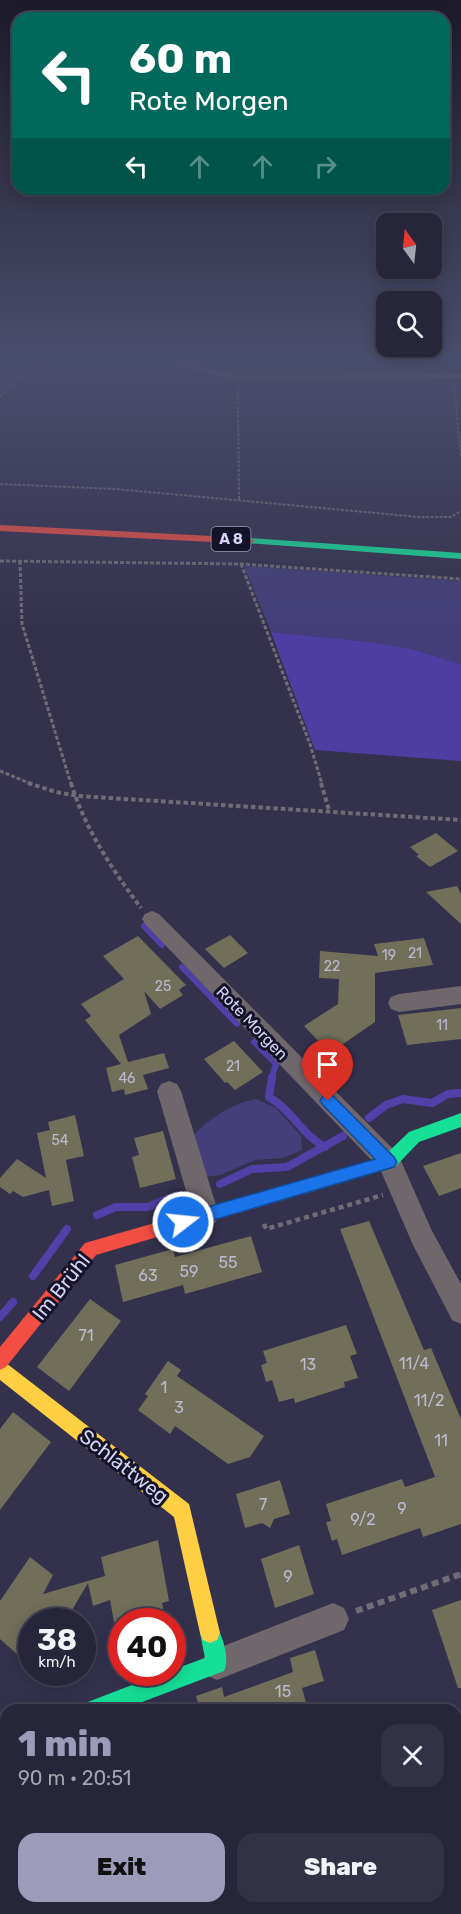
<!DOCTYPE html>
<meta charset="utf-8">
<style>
:root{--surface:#27253a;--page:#333145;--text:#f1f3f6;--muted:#a4a5af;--line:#434254;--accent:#9c9bba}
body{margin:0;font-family:Rubik,sans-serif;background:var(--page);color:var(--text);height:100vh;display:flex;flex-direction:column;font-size:22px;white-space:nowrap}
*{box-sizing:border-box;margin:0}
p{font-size:20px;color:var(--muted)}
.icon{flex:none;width:33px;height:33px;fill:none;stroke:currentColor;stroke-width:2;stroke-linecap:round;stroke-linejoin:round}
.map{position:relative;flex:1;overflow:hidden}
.details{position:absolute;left:0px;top:1704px;width:462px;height:210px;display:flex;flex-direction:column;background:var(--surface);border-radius:18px 18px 0 0;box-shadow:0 3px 15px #0003,0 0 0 2px var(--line)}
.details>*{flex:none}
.hud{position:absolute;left:12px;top:12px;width:438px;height:183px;border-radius:18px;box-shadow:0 3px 15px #0003,0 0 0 2px var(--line);background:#00695c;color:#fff;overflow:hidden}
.needle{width:39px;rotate:345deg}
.tools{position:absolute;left:376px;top:213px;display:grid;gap:12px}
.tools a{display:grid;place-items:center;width:66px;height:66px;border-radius:12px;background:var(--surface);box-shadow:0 3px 15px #0003,0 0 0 2px var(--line);font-size:30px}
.speed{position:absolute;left:18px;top:1608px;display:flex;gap:12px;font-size:30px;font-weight:700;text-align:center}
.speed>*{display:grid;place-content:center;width:78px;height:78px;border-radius:50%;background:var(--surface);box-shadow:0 3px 15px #0003,0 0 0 2px var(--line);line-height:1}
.speed small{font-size:15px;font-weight:400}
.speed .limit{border:9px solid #d22;background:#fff;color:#111}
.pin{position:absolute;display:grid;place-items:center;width:51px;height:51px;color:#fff;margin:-62px -26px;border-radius:50% 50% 50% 0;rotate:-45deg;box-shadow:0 0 6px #0007}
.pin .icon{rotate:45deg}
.me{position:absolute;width:66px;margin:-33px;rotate:74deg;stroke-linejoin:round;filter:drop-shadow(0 0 4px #0008)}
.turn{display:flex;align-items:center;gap:21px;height:126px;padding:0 18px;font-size:27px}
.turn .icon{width:78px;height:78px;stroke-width:2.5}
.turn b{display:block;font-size:42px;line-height:51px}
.lanes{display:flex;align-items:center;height:57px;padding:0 18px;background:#0003;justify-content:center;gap:30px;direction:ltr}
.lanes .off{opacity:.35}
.round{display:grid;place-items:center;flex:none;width:63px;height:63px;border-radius:18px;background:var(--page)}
.head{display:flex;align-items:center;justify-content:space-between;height:102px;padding:0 18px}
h1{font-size:36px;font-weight:800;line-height:45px;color:var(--accent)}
.action{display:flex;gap:12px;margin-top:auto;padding:12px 18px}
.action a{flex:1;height:69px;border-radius:18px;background:var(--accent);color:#111;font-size:24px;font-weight:800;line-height:69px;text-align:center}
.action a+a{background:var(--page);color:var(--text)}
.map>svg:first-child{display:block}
</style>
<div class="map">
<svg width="461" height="1914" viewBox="0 0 461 1914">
<rect width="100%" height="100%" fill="#34314d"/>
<path fill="#443f7a" d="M0,362H40L3,382L0,387Z
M244,566L461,581V664L408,648L361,641L271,632Z
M256,1099L276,1108L301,1136L302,1150L283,1158L255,1160L220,1175L204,1177L191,1138C208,1119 231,1104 256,1099Z"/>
<path fill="#4f3ea2" d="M271,632L361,641L408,648L461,664V761L315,750Z"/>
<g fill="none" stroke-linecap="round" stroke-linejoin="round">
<path stroke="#5140a8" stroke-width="6" d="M144,926L162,945
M182,967L237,1024
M254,1042L276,1064L271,1079"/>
<path stroke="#5140a8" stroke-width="8" d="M272,1077L269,1097C292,1110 302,1135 325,1147
M369,1118L386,1105L403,1099L432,1103L448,1094L461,1093
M220,1184L252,1169L287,1167L343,1136
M97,1215L116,1207H148L169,1198L181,1197
M33,1276L67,1229
M0,1317L13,1302"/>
</g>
<path fill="#716e5a" d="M436,833L458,851L430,867L416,856L419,855L410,847Z
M457,886L461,894V924L426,892Z
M230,935L248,953L224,968L205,949Z
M138,936L186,985L179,990L183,995L160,1009L144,991L151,1014L119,1035L128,1062L164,1053L169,1068L143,1075L148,1089L125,1095L124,1089L112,1092L106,1068L121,1064L85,1020L91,1016L81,1004L124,979L103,956Z
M424,938L433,965L375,973V1022L330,1053L304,1026L338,1004L339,979L319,978L320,951L378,956L374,944Z
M461,1008V1039L407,1045L398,1015Z
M234,1041L263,1072L235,1090L227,1082L225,1083L204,1059Z
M75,1115L84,1156L66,1160L74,1201L52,1206L49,1190L23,1197L13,1191L10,1194L0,1187V1178L17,1159L46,1178L37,1133L50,1130L48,1122Z
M163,1131L176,1179L140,1188L132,1157L139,1155L134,1138Z
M461,1153V1188L439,1196L423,1166Z
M369,1221L424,1350L431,1348L461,1419V1524L423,1537L420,1528L342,1555L337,1539L332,1541L326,1522L331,1521L326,1504L402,1479L405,1487L435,1477L340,1229Z
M251,1236L262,1272L185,1294L183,1285L123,1302L115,1265L173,1249L175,1257Z
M90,1299L121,1321L69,1391L37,1367Z
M346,1325L357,1354L350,1356L358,1378L344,1382L345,1387L295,1403L294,1398L279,1402L272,1380L266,1382L261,1365L267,1363L263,1351Z
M168,1361L181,1370L177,1376L264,1436L250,1457L228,1464L175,1426L170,1434L138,1410L148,1396L145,1394Z
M13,1412L51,1442L0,1510V1429Z
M280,1480L290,1514L274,1519L270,1528L262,1523L245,1528L236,1494Z
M158,1540L169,1601L162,1603L166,1622H114L110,1600L93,1606L88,1583L65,1622H32V1635L18,1655L0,1639V1601L30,1557L53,1575L43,1594L105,1576L101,1557Z
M299,1545L314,1594L275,1608L261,1559Z
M461,1600V1688H458L432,1610Z
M315,1650L324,1681L302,1688L308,1710H194V1708L199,1706L196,1696L222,1687L224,1697L293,1672L290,1658Z"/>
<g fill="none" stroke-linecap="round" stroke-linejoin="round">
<path stroke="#706b75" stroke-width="2" stroke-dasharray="3 1.5" stroke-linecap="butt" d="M454,386L461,456
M238,388L239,499
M0,397L16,380L48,362
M0,484L116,489L419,517H451L461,511"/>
<path stroke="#706b75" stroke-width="3" stroke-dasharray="4 2" stroke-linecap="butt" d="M0,561L241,564L461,579
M20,561L22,624L71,784
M241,564L310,744L322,784
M0,771L32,784"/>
<path stroke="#706b75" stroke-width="4" stroke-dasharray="4.5 3" stroke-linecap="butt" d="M28,783L56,792L78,796L461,820
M71,783C85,829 112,869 141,908
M321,783L329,810"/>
<path stroke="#706b75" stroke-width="4.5" stroke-dasharray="5 4" stroke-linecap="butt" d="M264,1224L266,1229L383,1195"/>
<path stroke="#706b75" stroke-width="6" stroke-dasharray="7 4.5" stroke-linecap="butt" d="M356,1611L461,1574"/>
<path fill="#70676c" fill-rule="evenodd" d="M165,362H175L237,375L461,374V378L237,379Z"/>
<path fill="#70676c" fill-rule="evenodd" d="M152,911L159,914L398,1154L431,1229L461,1284V1324L452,1320L413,1245L380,1169L145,924L142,919L145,914Z
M461,986V1004L399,1012L391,1009L388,1003L391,997L399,994Z
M169,1081L177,1084L181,1091L219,1215L215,1223L206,1227L197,1223L193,1215L157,1091L161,1084Z
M333,1603L344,1608L349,1619L344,1630L217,1680L206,1675L201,1664L206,1653Z"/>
<path fill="#16e098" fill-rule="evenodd" d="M250,538L461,553V559L247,543L245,541Z
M461,1113V1127L419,1142L395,1167L304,1194L298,1192L296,1187L298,1182L384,1156L409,1132Z
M210,1623L217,1626C223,1639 230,1658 224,1671L121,1710H81L85,1703L166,1672H172V1670L205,1658L200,1633L203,1626Z"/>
<path fill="#ffcf43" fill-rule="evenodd" d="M0,1360L6,1363L189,1504L220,1633L217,1640L210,1643L203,1640L200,1633L174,1517L0,1380Z"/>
<path fill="#f24e42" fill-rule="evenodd" d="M0,525L250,538L255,541L250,544L0,531Z
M304,1180L310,1182L312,1187L310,1192L304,1194L96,1255L6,1367L0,1370V1347L85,1243Z"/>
</g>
<linearGradient id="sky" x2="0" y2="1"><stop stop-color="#1d1b2a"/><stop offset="0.57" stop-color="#4a4e6d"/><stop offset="1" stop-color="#4a4e6d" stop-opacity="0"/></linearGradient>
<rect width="461" height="630" fill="url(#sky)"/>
<path fill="#1a73e8" stroke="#114b97" stroke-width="1.5" d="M328,1094L333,1096L394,1157L397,1162L394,1167L183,1229L177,1227L175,1222L177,1216L183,1214L375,1159L323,1105L320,1101L323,1096Z"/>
<g text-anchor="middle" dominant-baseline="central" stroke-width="6" stroke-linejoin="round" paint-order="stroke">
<g font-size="14" fill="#bbbace">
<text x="415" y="953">21</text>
<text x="389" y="955">19</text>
<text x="332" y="966">22</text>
<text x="163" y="986">25</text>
<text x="442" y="1025">11</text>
<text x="233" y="1066">21</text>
<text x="127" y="1078">46</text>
<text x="60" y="1140">54</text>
</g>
<rect fill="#15132a" stroke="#9b9ab7" stroke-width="1.5" x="211.5" y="527" width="39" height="24" rx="4.5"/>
<g font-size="15" font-weight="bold" fill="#d4d4f4">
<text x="231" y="539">A 8</text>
</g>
<g font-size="16" fill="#d4d4f4" stroke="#15132a">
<text transform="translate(252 1023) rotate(46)">Rote Morgen</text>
</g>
<g font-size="16" fill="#bbbace">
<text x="228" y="1262">55</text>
<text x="189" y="1271">59</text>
<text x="148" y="1275">63</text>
<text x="86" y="1335">71</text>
<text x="414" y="1363">11/4</text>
<text x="308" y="1364">13</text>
<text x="164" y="1387">1</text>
<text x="429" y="1400">11/2</text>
<text x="179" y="1407">3</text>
<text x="441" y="1440">11</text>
<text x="263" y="1504">7</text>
<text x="402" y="1508">9</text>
<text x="363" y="1519">9/2</text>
<text x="288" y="1576">9</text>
<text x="283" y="1691">15</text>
</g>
<g font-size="20" fill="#d4d4f4" stroke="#15132a">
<text transform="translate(61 1287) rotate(-51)">Im Brühl</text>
<text transform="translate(124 1466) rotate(38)">Schlattweg</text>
</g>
</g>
</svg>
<div class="tools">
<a><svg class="needle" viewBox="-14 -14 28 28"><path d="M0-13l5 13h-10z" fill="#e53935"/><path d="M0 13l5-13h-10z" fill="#a4a5af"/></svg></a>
<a><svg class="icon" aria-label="search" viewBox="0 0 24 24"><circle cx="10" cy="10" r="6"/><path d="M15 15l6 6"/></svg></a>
</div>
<div class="speed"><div>38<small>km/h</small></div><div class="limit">40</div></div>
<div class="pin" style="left:328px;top:1101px;background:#d93025"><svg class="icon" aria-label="arrive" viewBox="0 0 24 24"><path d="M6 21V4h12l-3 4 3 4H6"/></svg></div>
<svg class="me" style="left:183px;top:1222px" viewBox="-20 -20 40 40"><circle r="17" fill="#1a73e8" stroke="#fff" stroke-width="3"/><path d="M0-11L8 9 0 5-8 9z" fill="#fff"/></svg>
<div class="hud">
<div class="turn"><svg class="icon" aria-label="left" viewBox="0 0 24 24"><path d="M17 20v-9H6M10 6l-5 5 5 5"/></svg><div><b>60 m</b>Rote Morgen</div></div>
<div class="lanes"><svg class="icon" aria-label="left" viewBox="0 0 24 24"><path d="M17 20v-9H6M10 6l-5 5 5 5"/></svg><svg class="icon off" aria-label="ahead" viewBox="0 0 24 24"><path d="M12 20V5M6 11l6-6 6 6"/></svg><svg class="icon off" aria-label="ahead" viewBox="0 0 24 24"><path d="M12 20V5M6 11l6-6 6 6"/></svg><svg class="icon off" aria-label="right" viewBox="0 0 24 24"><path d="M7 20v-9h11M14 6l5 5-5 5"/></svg></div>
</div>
<section class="details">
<div class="head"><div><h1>1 min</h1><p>90 m · 20:51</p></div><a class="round"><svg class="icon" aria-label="close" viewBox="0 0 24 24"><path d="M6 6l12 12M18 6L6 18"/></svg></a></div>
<div class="action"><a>Exit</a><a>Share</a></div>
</section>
</div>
